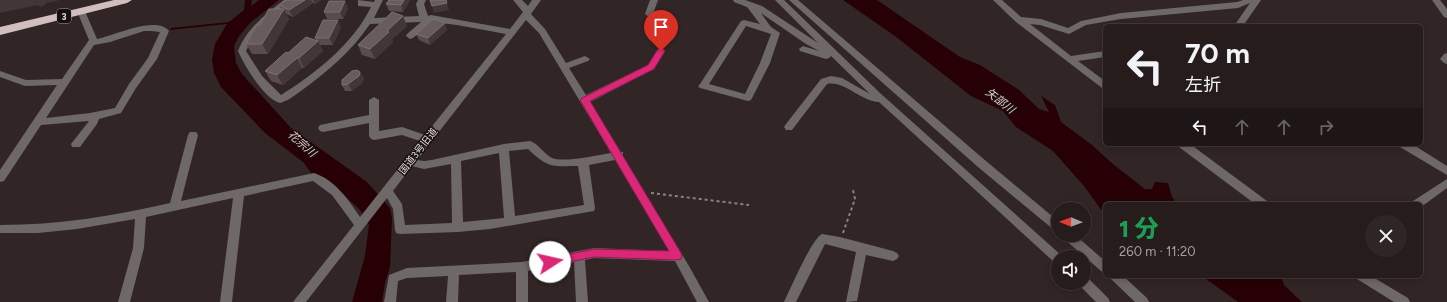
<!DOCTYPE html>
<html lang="ja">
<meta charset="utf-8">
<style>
:root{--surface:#261c1c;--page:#2e2525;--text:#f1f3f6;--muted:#a4a1a3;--line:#423a3b}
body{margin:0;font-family:Figtree,"Noto Sans JP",sans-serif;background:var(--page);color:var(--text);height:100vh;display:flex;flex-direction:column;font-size:15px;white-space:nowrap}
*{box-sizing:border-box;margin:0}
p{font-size:13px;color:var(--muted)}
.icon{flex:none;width:22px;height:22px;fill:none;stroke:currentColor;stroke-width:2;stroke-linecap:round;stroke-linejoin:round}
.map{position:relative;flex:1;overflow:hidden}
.side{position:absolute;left:1103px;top:202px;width:320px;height:76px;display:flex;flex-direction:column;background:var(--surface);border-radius:6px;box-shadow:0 2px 10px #0003,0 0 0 1px var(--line)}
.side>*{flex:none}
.top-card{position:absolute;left:1103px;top:24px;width:320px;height:122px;border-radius:6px;box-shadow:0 2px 10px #0003,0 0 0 1px var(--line);background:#261c1c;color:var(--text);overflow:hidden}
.needle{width:26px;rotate:271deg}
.tools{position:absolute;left:1051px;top:202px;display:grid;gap:8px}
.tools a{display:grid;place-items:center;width:40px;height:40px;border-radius:50%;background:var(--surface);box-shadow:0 2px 10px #0003,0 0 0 1px var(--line);font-size:20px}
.pin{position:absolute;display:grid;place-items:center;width:34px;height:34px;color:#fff;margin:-41px -17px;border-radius:50% 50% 50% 0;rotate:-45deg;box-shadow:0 0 4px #0007}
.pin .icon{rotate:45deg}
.me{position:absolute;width:44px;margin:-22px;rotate:80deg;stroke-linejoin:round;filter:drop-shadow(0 0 3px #0008)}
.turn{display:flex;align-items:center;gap:14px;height:84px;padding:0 16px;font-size:18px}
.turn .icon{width:52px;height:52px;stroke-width:2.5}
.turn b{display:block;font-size:28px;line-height:34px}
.lanes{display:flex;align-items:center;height:38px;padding:0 16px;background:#0003;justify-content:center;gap:20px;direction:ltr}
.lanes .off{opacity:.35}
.round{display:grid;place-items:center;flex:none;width:42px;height:42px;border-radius:21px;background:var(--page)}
.headline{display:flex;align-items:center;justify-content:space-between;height:68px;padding:0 16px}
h1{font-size:24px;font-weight:800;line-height:30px;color:#1e9e55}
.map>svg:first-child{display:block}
</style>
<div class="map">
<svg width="1447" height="302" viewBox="0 0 1447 302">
<rect width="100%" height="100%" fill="#322525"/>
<path fill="#260005" d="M245,0H252L251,6L259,0H279L251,22L239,36L234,46L236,63L242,74L291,128L367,182L390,208L392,218L390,267L385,283L382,302H352L365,256L369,225L360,210L343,194L312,174L303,162L265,133L221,87L214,73L212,60L215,44L227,24L170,30L171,28L229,22L244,10Z
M843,0H877L960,57L980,65L1019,90L1039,109L1049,112L1041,96L1055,105L1061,122L1092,145L1114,165L1145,189H1152L1155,182L1168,183L1172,197L1177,204H1105V215L1084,186L1053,151L1016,127L1003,111L971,96L895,36Z
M1202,276H1281L1284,285L1302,302H1238Z"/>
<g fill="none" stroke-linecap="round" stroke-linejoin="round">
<path stroke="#8d8282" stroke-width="2" stroke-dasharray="3 3" stroke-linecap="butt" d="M651,193L749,205
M843,233L855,199L853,190"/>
<path fill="#6f6868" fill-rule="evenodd" d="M284,0H294L259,31L250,43L246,51L262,76L281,95C316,73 353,44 371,7L358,6V0L374,2L375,0H383L374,18L419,16L416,4L418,0H426L424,4L428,16L431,15L510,29L523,12L513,0H522L528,6L532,0H541L531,14L545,29L566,63L585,56L590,59L588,61L569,68L586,95L648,65L658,49H664L665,51L654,69L590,102L621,152H623V156L689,266L709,302H697L675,261L594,258L585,260L588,302H576L574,262L528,271V302H516V272L459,275L458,302H446L448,276L407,278L398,281L396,302H384L389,275L407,268L522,262L594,248L669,251L615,160L589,165L595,208L594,211L490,229L458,232L400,234L396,233L395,230L393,209L387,198L306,302H293L354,225L332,195L313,181L244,196L232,302H220L233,198L146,217L144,248L130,302H118L133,248L135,219L77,229L38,233H0V225C59,225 112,216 170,203L188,135L190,132H196L198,135L181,201L314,173C335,180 348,199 360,217L420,141L402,135L374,140L371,139L369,136V123L323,132L320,131L318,128L320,125L369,115V100L374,97L379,100V131L402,127L425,135L506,34L457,25L432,22L413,38L410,39L406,36L407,34L421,22L370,24C352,51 327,72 301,91C295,95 288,101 280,103C264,99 244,65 238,51C247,28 265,15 284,0ZM526,20L539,33L611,153C598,155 563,163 552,158C544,154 539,144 530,141L504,144L432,160L424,161L417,160ZM528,149C549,169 552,166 578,166L584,205L515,216L509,151ZM499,153L504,218L463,222L461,161ZM451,164L452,223L405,225L402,204L393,191L412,166L424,169Z
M650,0H658L653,14L649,17L645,14Z
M733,0H745L762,6L818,43L775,0H784L880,93L1062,256L1063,257H1058V264L1054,262L879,102C860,101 844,80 827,84L792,130H786L784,127L786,124L821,79L831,76L842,78L870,94L829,54L831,56L829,58L826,59L800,51L799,49L803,46L819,51L806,44L761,13L771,27L780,33L770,63L751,100L748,101L700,88L698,86L700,84L741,21L744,20L760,24L747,7L734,2ZM746,26L771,34L760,63L745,94L709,84Z
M789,0H798L986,161L1058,221V231L1054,230L978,167Z
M993,0H1002L1021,17L1041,19L1068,28L1081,21L1121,13L1237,2L1243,0H1261L1243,26H1234L1250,3L1238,8L1121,19L1086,25L1069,34L1040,25L1030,24L1071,56L1105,51V57L1078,61L1105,81V89L1102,88L1016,22Z
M1432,0H1440L1447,9V18L1444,17Z
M81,8L85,11L97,39C114,36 156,15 169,31L157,59L136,88L121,113L99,119L97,124L80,147H72L71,144L89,121L41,125L4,181L0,182V170L57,85L25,86L0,77V71L26,80L62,79L89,40L77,11ZM144,31H151L160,32L148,58L129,84L115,108L90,113L46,118L94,45L110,42Z
M1447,53V64L1444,63L1440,59L1444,54Z
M1178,144H1190L1267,201L1268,204H1255L1179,147Z
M1399,144H1412L1447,166V175L1400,147Z
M1447,179V188L1421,207V204H1412L1413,201Z
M822,234L840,237L893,251L897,253L899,256L897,259L893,261L866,255L857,301L846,302L856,252L825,244L796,302H784C790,290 812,238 822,234Z
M1062,235H1075L1105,261V273L1101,271L1063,238Z
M1109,276H1123L1147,298L1149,302H1135L1111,279Z
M1355,276H1371L1408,298L1410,302H1394L1357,279Z
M1084,277L1088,278L1108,298L1110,302H1096L1080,286L1079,283H1084Z"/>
<path fill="#d1bfbf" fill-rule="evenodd" d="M114,0H132L127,3L0,35V27Z"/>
</g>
<path fill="#5a4c4c" d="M287,0H321L315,4L313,3L293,17L286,14L289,19L268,54H252L246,44L281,9L279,5Z
M410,0L403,12L389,11L386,4Z
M348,8L343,19H327L324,12Z
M445,23L447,30L430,45L419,40L416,34Z
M407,26L392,39L393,42L375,59L362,55L358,45Z
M341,27L333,45H320L323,51L304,68H302L283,85L271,81L265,71L288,53L316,41L315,38Z
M360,72L364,79L362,83L352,91H345L342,85Z"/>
<path fill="#433636" d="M0,0H60L46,3L45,5L40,7L38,5L0,13Z
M305,0H311L313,3L293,17L289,10Z
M313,0H321L315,4Z
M404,0H410L403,12L401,5Z
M446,0L449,10L434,13L432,6Z
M345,1L348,8L343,19L340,12Z
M284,9L289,19L268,54L262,44Z
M403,16L407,26L392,39L393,42L375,59L370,49L387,31Z
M338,20L341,27L333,45L329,38Z
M445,23L447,30L430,45L428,38Z
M318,41L323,51L304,68L299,58Z
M297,58L302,68L283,85L277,75Z
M360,72L364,79L362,83L352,91L348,84Z"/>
<path fill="#695c5c" stroke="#7c7070" d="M287,0H305L289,10L279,5Z
M389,0H404L401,5L386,4Z
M430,0H446L447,3L432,6Z
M329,1H345L340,12H324Z
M269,9H284L262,44H246L257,25H260Z
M392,12L403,16L387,31L389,32L370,49L358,45Z
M433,19L445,23L428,38L416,34Z
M323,20H338L329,38H315Z
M306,37L318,41L299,58H297L277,75L265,71L286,52L288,53Z
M357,70L360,72L359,76L348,84L342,85V80L352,71Z"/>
<path fill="#db2777" stroke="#8e194d" d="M661,48L665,51L654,69L590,101L681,253L682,256L681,259L677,260L594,257L550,266L547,265L545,262L547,259L550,258L594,249L669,251L580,100L582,98L648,65L658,49Z"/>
<g text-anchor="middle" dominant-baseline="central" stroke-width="3" stroke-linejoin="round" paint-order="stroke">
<rect fill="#161010" stroke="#a8a0a0" stroke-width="1" x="57" y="9" width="14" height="14" rx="3"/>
<g font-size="9" font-weight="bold" fill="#e6dddd">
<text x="64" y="16">3</text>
</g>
<g font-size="10" fill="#e6dddd" stroke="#161010">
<text transform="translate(418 151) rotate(-52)">国道3号旧道</text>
</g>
<g font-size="11" font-style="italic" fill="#f6c4c5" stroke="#161010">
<text transform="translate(1000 101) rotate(38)">矢部川</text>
<text transform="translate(302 144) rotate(41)">花宗川</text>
</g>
</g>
</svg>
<div class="tools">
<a><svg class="needle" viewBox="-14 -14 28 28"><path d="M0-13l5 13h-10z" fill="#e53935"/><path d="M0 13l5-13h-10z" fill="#a4a1a3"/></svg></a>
<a><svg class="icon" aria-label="sound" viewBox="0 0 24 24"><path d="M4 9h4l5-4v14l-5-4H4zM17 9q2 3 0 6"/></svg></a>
</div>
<div class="pin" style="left:661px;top:51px;background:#d93025"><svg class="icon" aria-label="arrive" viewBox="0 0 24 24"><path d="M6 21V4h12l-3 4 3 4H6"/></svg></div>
<svg class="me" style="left:550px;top:262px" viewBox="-20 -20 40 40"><circle r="19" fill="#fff"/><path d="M0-13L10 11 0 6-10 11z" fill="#db2777"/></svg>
<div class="top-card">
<div class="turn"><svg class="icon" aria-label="left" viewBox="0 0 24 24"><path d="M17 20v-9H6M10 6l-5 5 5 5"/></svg><div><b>70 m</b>左折</div></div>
<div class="lanes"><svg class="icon" aria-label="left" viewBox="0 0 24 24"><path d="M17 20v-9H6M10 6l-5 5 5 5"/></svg><svg class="icon off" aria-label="ahead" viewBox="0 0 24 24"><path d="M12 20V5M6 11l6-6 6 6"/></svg><svg class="icon off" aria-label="ahead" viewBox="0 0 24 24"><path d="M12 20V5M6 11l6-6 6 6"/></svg><svg class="icon off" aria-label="right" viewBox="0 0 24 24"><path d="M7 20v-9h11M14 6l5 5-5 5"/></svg></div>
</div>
<section class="side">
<div class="headline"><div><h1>1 分</h1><p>260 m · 11:20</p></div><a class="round"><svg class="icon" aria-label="close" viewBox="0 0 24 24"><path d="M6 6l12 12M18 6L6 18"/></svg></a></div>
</section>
</div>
